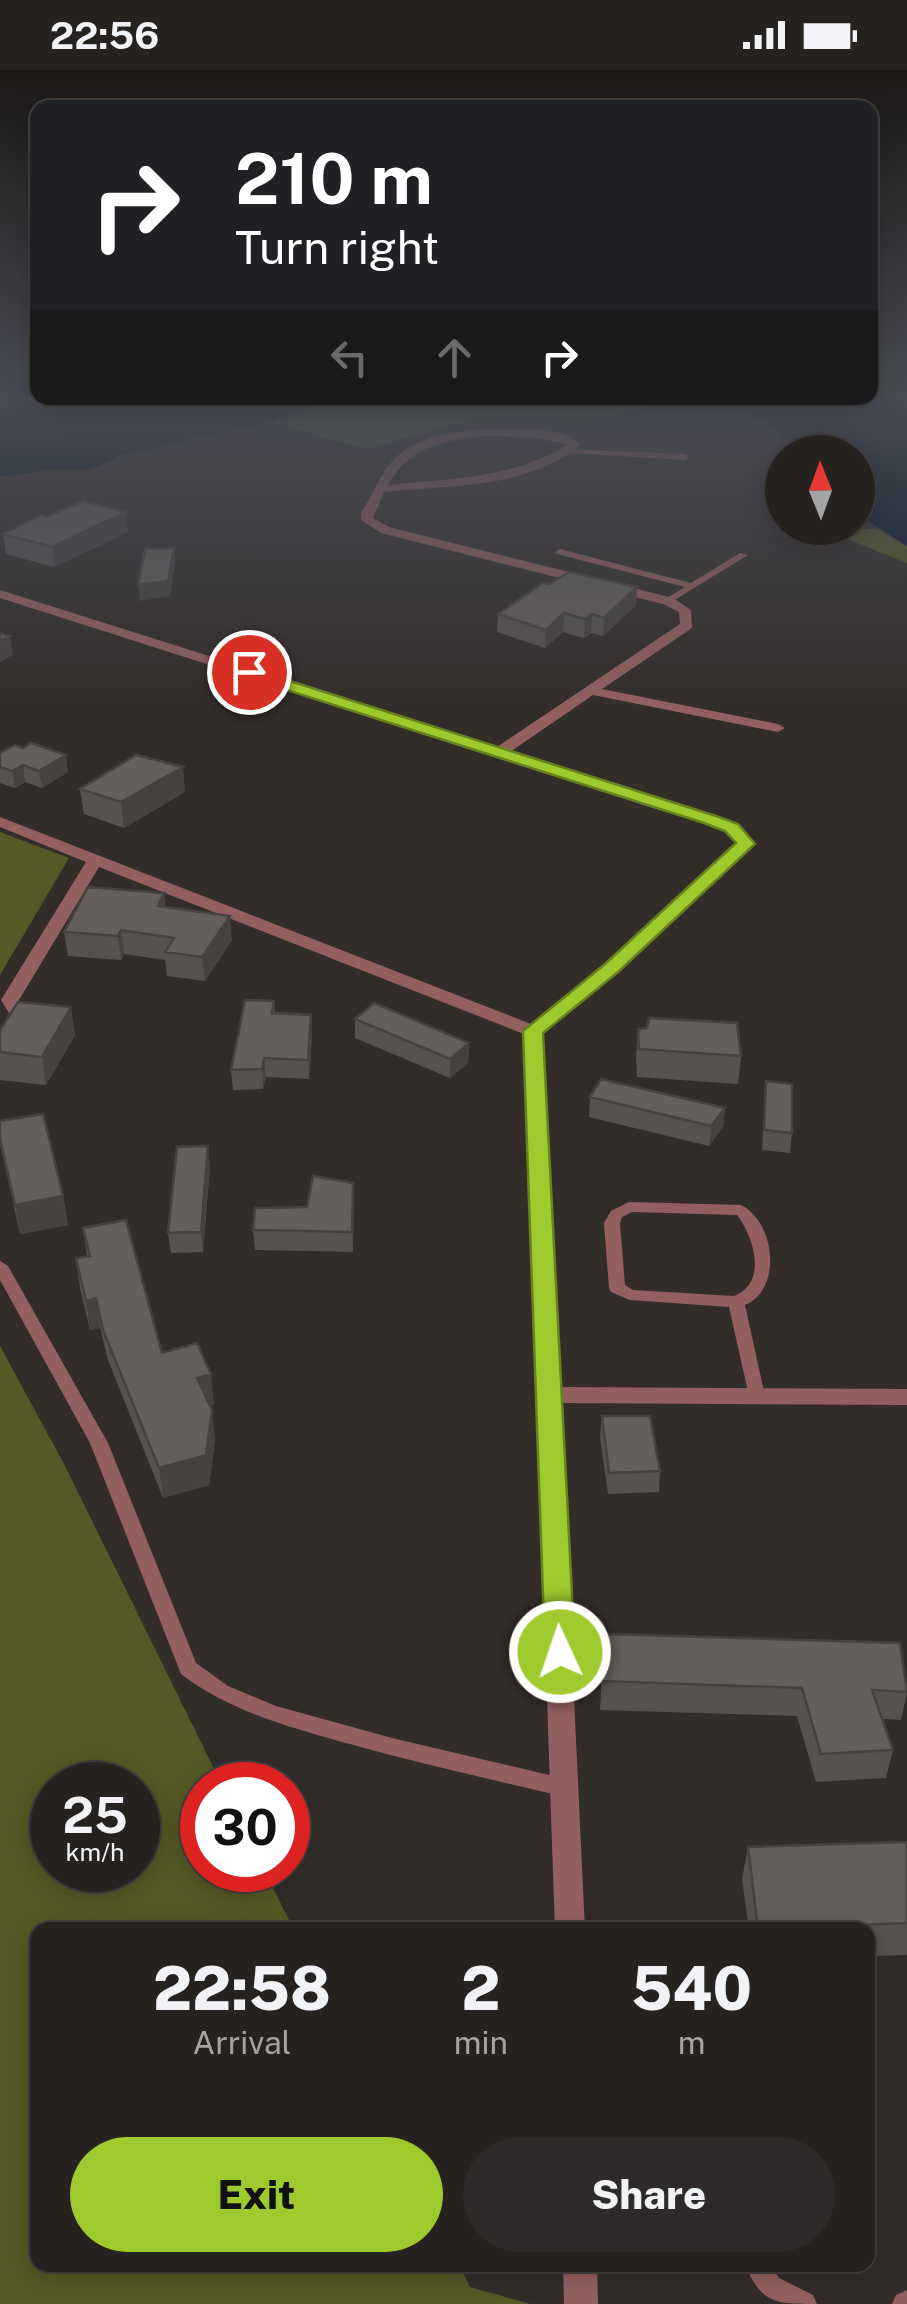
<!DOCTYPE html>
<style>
:root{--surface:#262220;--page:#2e2a29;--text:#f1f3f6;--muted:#a4a4a5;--line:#423f3e;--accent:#9fca2e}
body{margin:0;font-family:"Public Sans",sans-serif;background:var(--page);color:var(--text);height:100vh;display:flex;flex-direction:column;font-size:38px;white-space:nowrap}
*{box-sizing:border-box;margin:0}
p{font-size:32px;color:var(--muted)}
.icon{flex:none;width:55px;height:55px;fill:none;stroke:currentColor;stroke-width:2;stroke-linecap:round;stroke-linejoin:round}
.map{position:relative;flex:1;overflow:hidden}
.sheet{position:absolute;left:30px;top:1852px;width:845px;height:350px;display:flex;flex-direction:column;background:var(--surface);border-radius:20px;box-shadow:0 5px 25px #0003,0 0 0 2px var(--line)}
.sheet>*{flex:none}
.guide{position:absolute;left:30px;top:30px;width:848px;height:305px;border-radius:20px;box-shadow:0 5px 25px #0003,0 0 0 2px var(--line);background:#202124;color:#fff;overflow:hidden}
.needle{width:65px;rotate:359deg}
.controls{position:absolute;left:765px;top:365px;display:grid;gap:20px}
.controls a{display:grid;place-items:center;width:110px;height:110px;border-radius:50%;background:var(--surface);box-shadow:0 5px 25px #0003,0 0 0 2px var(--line);font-size:50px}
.speed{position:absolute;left:30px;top:1692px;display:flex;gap:20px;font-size:50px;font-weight:700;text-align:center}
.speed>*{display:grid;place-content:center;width:130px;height:130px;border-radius:50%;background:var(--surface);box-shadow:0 5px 25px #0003,0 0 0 2px var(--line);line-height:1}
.speed small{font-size:25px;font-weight:400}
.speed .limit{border:15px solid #d22;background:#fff;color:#111}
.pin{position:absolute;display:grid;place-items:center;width:85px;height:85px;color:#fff;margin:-42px;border:5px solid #fff;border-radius:50%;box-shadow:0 2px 10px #0007}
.me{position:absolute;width:110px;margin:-55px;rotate:357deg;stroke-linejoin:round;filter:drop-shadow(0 0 8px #0008)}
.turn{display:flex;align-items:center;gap:35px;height:210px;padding:0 40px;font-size:45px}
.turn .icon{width:130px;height:130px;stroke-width:2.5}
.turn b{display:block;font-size:70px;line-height:85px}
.lanes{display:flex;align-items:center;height:95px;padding:0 40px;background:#0003;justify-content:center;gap:50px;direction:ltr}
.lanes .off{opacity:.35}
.eta{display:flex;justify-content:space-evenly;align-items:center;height:170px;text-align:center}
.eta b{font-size:60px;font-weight:800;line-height:70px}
.button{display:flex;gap:20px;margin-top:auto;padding:20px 40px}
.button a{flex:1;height:115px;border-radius:60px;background:var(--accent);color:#111;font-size:40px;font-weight:800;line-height:115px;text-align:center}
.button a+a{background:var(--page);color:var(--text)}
.status{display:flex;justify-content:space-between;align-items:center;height:70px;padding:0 50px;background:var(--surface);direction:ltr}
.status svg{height:28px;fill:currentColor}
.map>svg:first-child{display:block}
</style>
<div class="status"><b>22:56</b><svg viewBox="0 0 49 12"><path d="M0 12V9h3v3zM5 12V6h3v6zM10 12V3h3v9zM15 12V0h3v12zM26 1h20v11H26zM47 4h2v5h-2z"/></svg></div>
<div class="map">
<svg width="907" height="2234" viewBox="0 0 907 2234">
<rect width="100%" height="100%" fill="#332d2a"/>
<path fill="#545925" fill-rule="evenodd" d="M330,331H664L589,353L536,350L454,354L367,379L271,352L122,384L90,400H52L0,407L271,352Z
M819,458L877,459L907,476V493Z
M0,762L69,788L0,905Z
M0,1276L64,1394L222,1715H202V1800H264L294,1860H38V2195H459L470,2217L530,2234H0ZM52,1715H138V1800H52Z"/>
<path fill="#001429" d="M0,331H330L271,352L122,385L90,400H52L0,407Z
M708,331H907V476L858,444V382H796L795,374L732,333Z"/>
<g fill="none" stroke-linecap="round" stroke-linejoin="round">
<path fill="#93605f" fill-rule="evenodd" d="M564,379L685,384L689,387L685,390L567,383H564Z
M560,479L691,513L740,483L748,485L668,534L665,533V529L685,517L557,484L555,482Z
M629,1132L741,1135C775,1152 783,1219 745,1235L765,1326L763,1330H751L749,1326L729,1237L630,1230L611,1222L609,1218L604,1153L611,1141ZM632,1142L737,1145C754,1167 768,1213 734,1226L633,1220L625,1215L620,1153L622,1147Z
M0,1191L8,1196L108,1373L196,1593L228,1616L276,1636L392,1668L566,1709L573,1712L576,1718L573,1724L566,1727C494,1710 421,1694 350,1674C290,1657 231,1642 181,1604L90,1373L0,1210Z
M745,2195H771L779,2208L813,2225L817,2234C775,2234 762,2234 745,2195Z
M907,2220V2234H892L896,2225Z"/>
<path fill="#93605f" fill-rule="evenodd" d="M506,359C529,360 565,357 580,375C529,419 448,415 384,422L373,448L389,457L673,528L691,540L692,558L602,619L778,654L785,658L778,662L593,625L510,682L738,755L754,774L617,902L542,963L559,1317L907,1319V1335L560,1333L585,1860H555L524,964L99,797L19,930L22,935L45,945L42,949L36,950L9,943L1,930L86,792L0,757V747L531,954L605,894L737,774L726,761L705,753L0,528V520L497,677L680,554L679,542L663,534L381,463L361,450V443C371,427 378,410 389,395C415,361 467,360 506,359ZM481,366L531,367L568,374C514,409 450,408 388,415C408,378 441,371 481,366Z
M563,2195H597L598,2234H564Z"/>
</g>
<path fill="#57524f" d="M126,442L128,462L54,497L6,484L3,464L47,447Z
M636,535L603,566L591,563L584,568L563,562L545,578L497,562L498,544Z
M0,683L68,702L42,718L25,712L15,718L0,713Z
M80,719L185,722L124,758L84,744Z
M166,837L232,870L205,911L167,906L165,890L124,884L121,890L68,886L64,862Z
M274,931L275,944L312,964L309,1009L266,1007L263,1019L233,1020L231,1000Z
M355,949L469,973L468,993L450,1008L355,968Z
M638,959L741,986L738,1014L637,1007L636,987Z
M0,960L75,965L46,1015L0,1010Z
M766,1011L792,1063L790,1083L762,1080Z
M590,1027L725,1038L723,1057L709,1076L589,1047Z
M0,1051L63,1126L68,1155L20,1164L0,1073Z
M210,1096L203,1182L171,1183L168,1163Z
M353,1113V1182L255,1180L253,1160L307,1137Z
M83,1158L162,1283L214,1334L210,1335L215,1370L209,1415L163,1428L108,1290L100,1258L90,1260L80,1218L76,1188L87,1186Z
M602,1346L660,1401L659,1422L608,1424L600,1367Z
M604,1564L900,1573L907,1623L901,1650L882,1649L893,1680L886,1708L816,1712L797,1646L600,1640Z
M907,1772V1885L868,1886V1860H749L742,1809L748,1777Z"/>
<path fill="#474240" d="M126,442L128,462L54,497L52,477Z
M174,478L175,493L170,526L140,531L138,515Z
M637,517L636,535L603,566L604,548Z
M564,543L563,562L545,578L546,560Z
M592,544L591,563L584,568L585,549Z
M10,566L13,585L0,592V571Z
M66,685L68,702L42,718L39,701Z
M23,695L25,712L15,718L12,701Z
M183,697L185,722L124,758L121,732Z
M164,823L167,846L158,836Z
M230,846L232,870L205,911L202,887Z
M121,860L124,884L121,890L118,866Z
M71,937L75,965L46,1015L42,987Z
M311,945L312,964L309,1009L308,990Z
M469,973L468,993L450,1008V989Z
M264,988L266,1007L263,1019L262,999Z
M725,1038L723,1057L709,1076L711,1056Z
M208,1076L210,1096L203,1182L201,1162Z
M353,1113L354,1133L353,1182L352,1162Z
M63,1126L68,1155L20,1164L15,1135Z
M96,1228L100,1258L90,1260L86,1231Z
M211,1304L214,1334L201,1337L197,1308Z
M212,1340L215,1370L209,1415L163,1428L159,1398Z"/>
<path fill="#655f5c" stroke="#474240" stroke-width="2.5" d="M83,431L126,442L52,477L3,464L41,445L47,447Z
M174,478L168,511L138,515L145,479Z
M569,502L637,517L604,548L592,544L585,549L564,543L546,560L498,544L543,513L549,514Z
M0,563L10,566L0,571Z
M31,673L66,685L39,701L23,695L12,701L0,697V683L15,675L23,678Z
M136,685L183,697L121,732L80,719Z
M88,817L164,823L158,836L230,846L202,887L165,882L174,868L121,860L118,866L64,862Z
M245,930L274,931L272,943L311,945L308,990L264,988L262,999L231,1000Z
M18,932L71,937L42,987L0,982V960Z
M374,933L469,973L450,989L355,949Z
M649,948L737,953L741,986L639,979L638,959L647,958Z
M601,1009L725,1038L711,1056L590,1027Z
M766,1011L792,1014V1063L764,1060Z
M43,1044L63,1126L15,1135L0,1069V1051Z
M208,1076L201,1162L168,1163L177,1077Z
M313,1106L353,1113L352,1162L253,1160L255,1138L307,1137Z
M126,1150L162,1283L197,1273L211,1304L197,1308L212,1340L206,1385L159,1398L103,1260L96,1228L86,1231L76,1188L90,1186L83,1158Z
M602,1346H650L660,1401L609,1403Z
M604,1564L900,1573L907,1622L872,1620L893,1680L821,1684L802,1618L602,1611Z
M907,1772V1853L758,1859L748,1777Z"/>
<linearGradient id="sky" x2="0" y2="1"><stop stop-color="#1c1917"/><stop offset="0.51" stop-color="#4a4c55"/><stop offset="1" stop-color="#4a4c55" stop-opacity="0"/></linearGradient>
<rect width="907" height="643" fill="url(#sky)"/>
<path fill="#9fca2e" stroke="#67831e" stroke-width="2.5" d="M249,598L716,746L738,754L755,774L618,902L543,963L575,1582L570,1590L560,1594L550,1590L545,1582L523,961L605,894L736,773L725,761L704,753L243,606L241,602Z"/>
</svg>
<div class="controls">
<a><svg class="needle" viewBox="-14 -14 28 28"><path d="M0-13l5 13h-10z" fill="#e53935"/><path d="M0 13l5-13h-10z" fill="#a4a4a5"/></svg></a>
</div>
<div class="speed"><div>25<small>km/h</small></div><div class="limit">30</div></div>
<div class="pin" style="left:249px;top:602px;background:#d93025"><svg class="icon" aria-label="arrive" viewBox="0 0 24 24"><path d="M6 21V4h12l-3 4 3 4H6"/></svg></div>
<svg class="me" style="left:560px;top:1582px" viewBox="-20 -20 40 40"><circle r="17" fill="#9fca2e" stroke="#fff" stroke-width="3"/><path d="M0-11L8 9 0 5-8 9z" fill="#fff"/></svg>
<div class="guide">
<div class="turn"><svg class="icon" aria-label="right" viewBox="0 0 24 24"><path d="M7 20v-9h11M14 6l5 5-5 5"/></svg><div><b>210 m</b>Turn right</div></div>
<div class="lanes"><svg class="icon off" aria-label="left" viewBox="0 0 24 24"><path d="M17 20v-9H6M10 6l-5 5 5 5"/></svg><svg class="icon off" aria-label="ahead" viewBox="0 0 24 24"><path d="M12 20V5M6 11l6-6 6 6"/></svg><svg class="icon" aria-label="right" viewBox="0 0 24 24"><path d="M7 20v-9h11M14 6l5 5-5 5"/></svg></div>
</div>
<section class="sheet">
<div class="eta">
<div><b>22:58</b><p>Arrival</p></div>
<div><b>2</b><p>min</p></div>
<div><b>540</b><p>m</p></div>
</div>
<div class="button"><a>Exit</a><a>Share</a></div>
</section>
</div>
